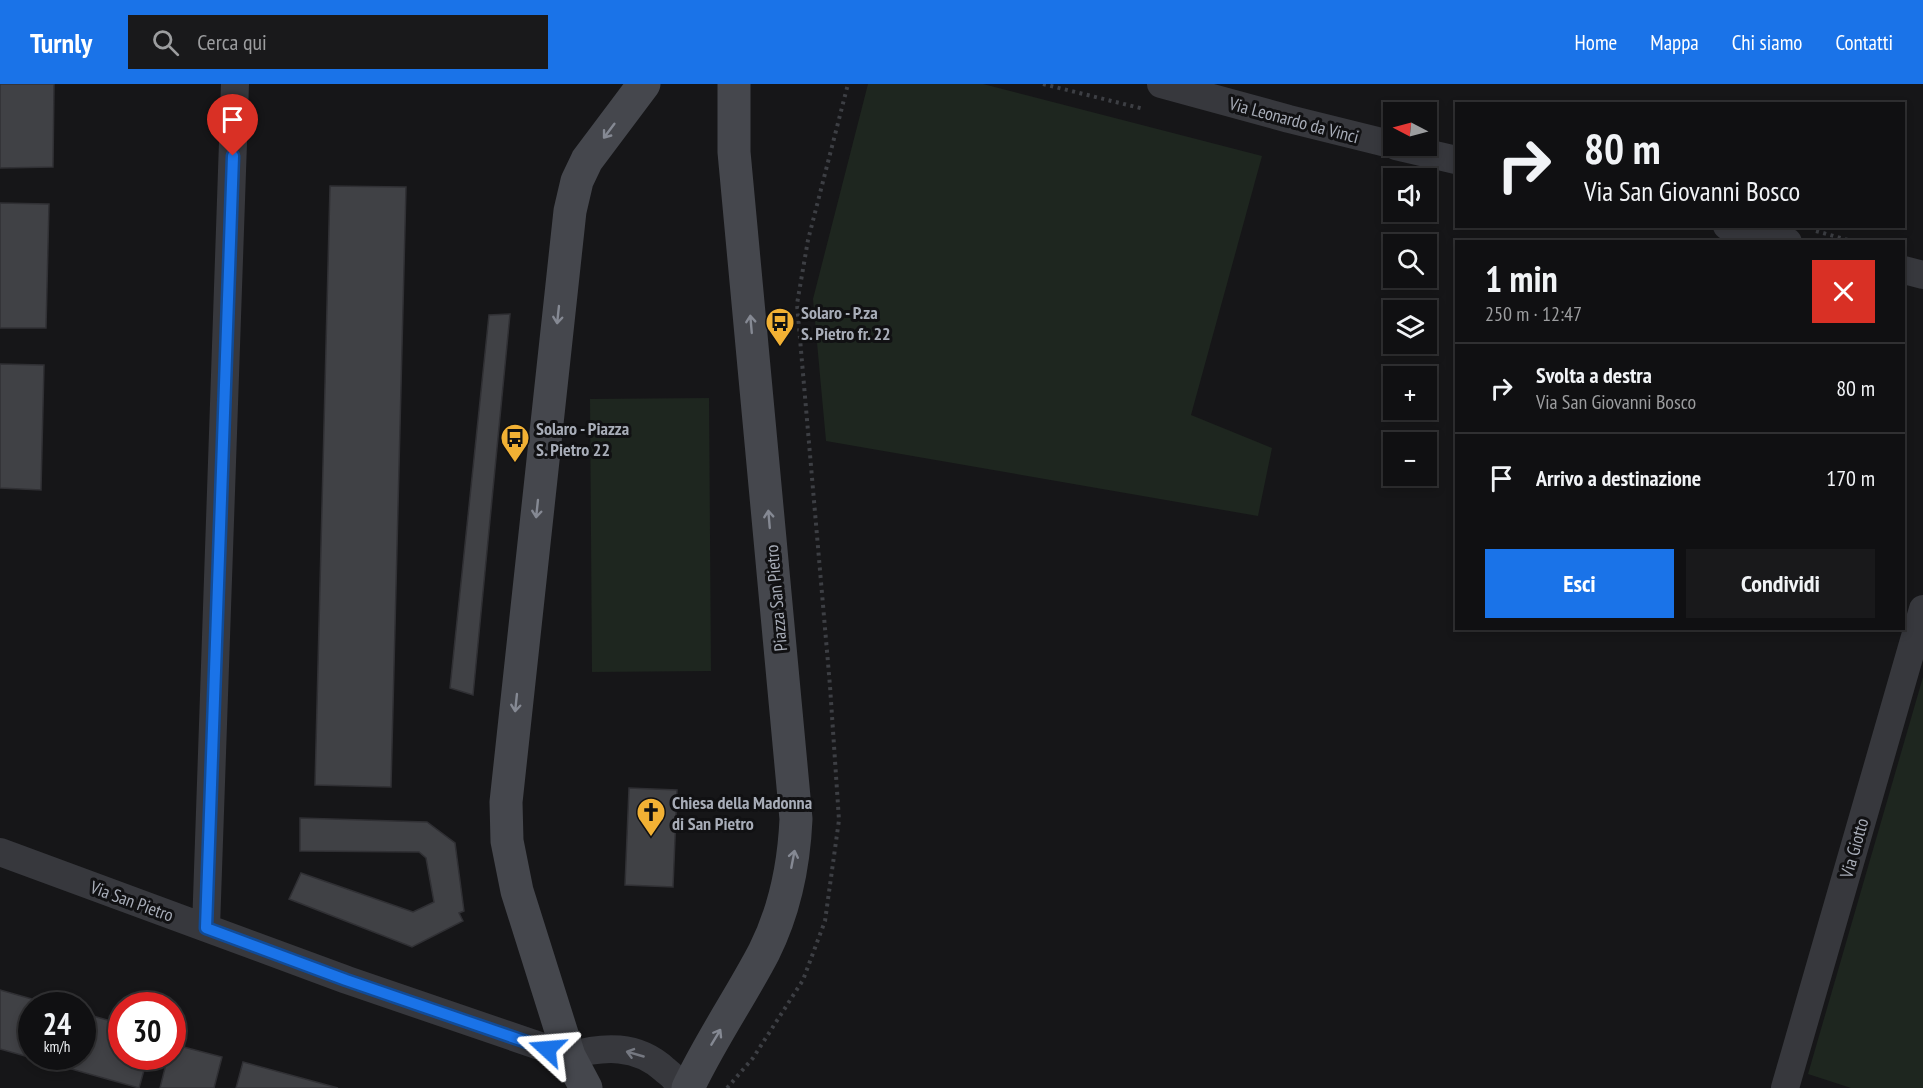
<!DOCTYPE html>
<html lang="it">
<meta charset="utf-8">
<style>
:root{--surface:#101012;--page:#19191b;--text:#f1f3f6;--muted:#9c9d9f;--line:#303032;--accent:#1a73e8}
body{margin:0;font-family:"PT Sans Narrow",sans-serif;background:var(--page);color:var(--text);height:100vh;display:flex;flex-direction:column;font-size:22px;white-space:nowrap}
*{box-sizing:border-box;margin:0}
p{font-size:20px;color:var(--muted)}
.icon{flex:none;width:33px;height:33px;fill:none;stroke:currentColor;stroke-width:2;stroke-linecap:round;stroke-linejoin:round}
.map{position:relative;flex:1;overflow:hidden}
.side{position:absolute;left:1455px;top:156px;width:450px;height:390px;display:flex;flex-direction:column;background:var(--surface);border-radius:0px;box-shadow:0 3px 9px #0003,0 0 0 2px var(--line)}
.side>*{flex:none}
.hud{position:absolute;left:1455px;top:18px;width:450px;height:126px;border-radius:0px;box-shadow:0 3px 9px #0003,0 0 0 2px var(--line);background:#101012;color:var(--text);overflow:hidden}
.needle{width:39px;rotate:276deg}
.fabs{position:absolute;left:1383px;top:18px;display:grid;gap:12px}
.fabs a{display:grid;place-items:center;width:54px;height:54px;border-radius:0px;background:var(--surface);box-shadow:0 3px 9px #0003,0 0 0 2px var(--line);font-size:30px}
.speed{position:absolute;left:18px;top:908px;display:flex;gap:12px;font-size:30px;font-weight:700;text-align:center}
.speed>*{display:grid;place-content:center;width:78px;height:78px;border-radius:50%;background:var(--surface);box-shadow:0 3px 9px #0003,0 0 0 2px var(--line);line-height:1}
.speed small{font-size:15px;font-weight:400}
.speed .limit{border:9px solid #d22;background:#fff;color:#111}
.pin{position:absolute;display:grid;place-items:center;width:51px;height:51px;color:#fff;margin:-62px -26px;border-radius:50% 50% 50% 0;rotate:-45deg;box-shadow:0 0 6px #0007}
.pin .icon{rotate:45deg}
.me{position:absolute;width:66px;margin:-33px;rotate:289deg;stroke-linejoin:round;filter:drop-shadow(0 0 4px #0008)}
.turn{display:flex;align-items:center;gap:21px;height:126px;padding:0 30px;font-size:27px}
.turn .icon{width:78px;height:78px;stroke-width:2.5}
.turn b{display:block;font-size:42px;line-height:51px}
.round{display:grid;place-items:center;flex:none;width:63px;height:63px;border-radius:0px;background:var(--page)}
.overview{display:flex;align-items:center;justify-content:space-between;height:102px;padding:0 30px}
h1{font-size:36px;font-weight:600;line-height:45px}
.button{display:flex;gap:12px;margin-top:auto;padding:12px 30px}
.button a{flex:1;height:69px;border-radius:0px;background:var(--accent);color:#fff;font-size:24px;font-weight:600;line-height:69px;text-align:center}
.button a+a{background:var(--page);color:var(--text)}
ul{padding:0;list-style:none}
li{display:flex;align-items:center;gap:18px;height:90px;padding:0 30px;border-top:2px solid var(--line)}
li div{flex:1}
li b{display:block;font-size:22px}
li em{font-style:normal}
header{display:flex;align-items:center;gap:36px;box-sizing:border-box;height:84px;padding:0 30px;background:var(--accent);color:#fff}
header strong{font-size:28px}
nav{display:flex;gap:33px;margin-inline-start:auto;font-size:21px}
.search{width:420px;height:54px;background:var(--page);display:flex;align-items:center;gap:15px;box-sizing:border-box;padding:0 21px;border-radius:0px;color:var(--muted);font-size:22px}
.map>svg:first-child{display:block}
</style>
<header>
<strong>Turnly</strong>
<div class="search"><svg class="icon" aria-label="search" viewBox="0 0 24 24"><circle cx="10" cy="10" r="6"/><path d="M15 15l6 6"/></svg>Cerca qui</div>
<nav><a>Home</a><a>Mappa</a><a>Chi siamo</a><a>Contatti</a></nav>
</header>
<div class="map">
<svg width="1923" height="1004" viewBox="0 0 1923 1004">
<rect width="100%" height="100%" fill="#161618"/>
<path fill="#1e261f" d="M868,0H983L1262,72L1191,331L1272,364L1258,432L826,357L813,215Z
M709,314L711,587L592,588L590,315Z
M1923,593V1004H1851L1808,990Z"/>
<path fill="#404145" stroke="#303034" stroke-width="1.5" d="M0,0H54L53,83L0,84Z
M330,102L406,103L391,703L315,701Z
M0,119L49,120L46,244H0Z
M510,230L473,611L450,604L489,231Z
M0,280L44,281L41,406L0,404Z
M629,704L677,706L673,803L625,801Z
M300,734L427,738L455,759L464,827L459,829L463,837L412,863L289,815L301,789L413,828L434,818L426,774L419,768L300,767Z
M0,906L53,921H32V972H82V929L122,940V972H148L139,1004L0,965Z
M172,960L222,973L214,1004H160L168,972H172Z
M243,978L338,1004H236Z"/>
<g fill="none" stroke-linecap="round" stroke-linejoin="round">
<path stroke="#3d3f44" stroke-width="4" stroke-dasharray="3 4.5" stroke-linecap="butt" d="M1043,0L1144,25
M1816,147L1855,158
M727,1004L753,974L803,896L825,837L839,736L830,602L797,220L808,156L848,0"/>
<path stroke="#37383d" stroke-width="28" d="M1161,0L1289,35L1394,61
M1396,62L1456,76
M1727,142L1788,158
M1904,186L1923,191
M0,768L347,896L569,972C603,962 637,960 665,986C672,992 677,995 679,1004
M206,844L235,0
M1785,1004L1923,525"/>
<path stroke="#45474d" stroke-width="33" d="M586,1004L569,972L517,807L507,757L506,718L570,127L577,97L587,76L644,0
M688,1004C710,957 740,914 764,868C784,828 794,780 796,735L734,68V0"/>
</g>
<defs><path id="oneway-shaft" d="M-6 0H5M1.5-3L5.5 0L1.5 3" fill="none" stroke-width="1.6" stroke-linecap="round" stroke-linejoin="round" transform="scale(1.5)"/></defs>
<g stroke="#858993">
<use href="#oneway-shaft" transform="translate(609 47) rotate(127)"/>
<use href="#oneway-shaft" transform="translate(558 231) rotate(96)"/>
<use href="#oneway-shaft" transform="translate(751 240) rotate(-95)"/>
<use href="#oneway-shaft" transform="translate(537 425) rotate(96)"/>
<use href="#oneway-shaft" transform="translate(769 435) rotate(-95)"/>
<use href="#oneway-shaft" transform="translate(516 619) rotate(96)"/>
<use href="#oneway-shaft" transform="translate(793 775) rotate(-79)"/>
<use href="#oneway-shaft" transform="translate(716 953) rotate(-59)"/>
</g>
<use stroke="#757881" href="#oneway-shaft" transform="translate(635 970) rotate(-164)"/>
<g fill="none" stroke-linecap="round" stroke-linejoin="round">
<g stroke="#114b97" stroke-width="15">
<path id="route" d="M233,72L206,844L346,896L547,965"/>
</g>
<use href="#route" stroke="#1a73e8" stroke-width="10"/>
</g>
<defs>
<g id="bus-pin" transform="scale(1.5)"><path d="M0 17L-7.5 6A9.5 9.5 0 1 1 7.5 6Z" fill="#f2b134" stroke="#111113"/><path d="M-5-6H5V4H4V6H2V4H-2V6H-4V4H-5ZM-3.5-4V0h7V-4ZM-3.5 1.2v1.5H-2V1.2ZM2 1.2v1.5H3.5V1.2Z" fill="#111"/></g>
<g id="church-pin" transform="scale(1.5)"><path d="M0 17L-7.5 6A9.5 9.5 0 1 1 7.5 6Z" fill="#f2b134" stroke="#111113"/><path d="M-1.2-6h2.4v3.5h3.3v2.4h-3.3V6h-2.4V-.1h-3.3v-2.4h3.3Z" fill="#111"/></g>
</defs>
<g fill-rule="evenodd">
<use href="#bus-pin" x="780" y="238"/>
<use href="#bus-pin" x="515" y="354"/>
<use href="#church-pin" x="651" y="728"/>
</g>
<g text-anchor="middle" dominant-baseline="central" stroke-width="6" stroke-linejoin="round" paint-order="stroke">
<g font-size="18" fill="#a8adb8" stroke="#111113">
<text transform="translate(1294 36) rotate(15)">Via Leonardo da Vinci</text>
<text transform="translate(776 514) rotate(-95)">Piazza San Pietro</text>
<text transform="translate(1854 764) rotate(-74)">Via Giotto</text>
<text transform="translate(132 817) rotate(20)">Via San Pietro</text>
</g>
<g font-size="18" font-weight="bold" fill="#a8adb8" stroke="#111113" text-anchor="start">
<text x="801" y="228">Solaro - P.za<tspan x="801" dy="21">S. Pietro fr. 22</tspan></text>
<text x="536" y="344">Solaro - Piazza<tspan x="536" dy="21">S. Pietro 22</tspan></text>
<text x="672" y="718">Chiesa della Madonna<tspan x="672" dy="21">di San Pietro</tspan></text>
</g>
</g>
</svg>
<div class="fabs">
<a><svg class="needle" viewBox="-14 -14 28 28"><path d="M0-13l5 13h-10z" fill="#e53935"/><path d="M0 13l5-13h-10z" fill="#9c9d9f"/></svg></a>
<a><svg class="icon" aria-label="sound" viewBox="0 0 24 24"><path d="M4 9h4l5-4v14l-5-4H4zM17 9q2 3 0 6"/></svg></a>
<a><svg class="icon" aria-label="search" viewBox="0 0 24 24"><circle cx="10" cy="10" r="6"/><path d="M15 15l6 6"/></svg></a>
<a><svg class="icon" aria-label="layers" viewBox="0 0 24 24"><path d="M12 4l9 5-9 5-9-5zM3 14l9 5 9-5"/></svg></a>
<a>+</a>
<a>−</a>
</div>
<div class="speed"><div>24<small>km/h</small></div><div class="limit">30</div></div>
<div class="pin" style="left:233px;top:72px;background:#d93025"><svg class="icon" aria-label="arrive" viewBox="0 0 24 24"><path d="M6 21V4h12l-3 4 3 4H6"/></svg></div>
<svg class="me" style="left:547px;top:965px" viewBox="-20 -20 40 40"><path d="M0-17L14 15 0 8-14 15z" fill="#1a73e8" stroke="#fff" stroke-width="4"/></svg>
<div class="hud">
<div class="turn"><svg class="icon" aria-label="right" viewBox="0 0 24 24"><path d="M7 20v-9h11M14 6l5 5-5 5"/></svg><div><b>80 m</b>Via San Giovanni Bosco</div></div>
</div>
<section class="side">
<div class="overview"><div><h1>1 min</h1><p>250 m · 12:47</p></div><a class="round" style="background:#d93025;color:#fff"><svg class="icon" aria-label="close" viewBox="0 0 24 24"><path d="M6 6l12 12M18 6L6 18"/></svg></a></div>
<ul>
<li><svg class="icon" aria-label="right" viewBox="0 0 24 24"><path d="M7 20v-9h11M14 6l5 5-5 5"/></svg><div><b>Svolta a destra</b><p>Via San Giovanni Bosco</p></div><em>80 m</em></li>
<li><svg class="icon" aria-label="arrive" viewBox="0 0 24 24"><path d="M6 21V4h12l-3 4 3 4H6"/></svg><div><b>Arrivo a destinazione</b></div><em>170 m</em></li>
</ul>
<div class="button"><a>Esci</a><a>Condividi</a></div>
</section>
</div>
